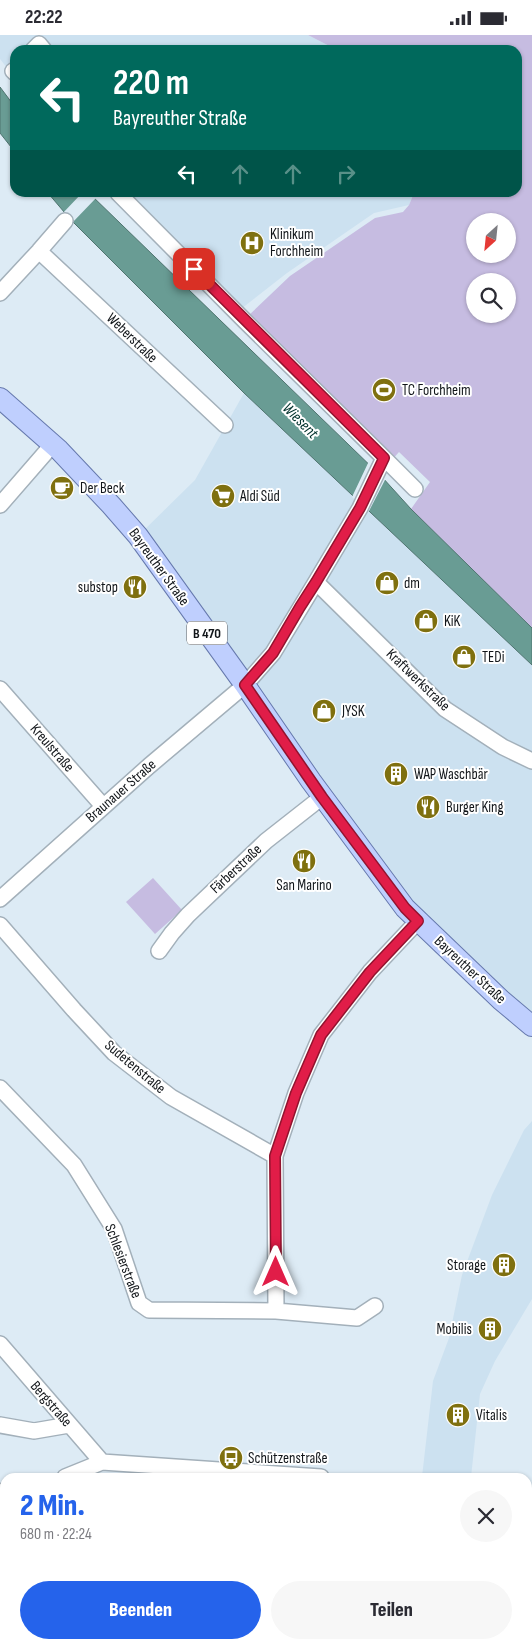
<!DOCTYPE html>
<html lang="de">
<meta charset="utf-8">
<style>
:root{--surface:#fff;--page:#f7f7f7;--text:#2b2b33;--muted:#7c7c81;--accent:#2563eb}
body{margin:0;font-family:"Sofia Sans Condensed",sans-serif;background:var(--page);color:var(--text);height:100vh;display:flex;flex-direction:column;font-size:19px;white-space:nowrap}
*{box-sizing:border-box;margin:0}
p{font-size:16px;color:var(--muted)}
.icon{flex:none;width:28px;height:28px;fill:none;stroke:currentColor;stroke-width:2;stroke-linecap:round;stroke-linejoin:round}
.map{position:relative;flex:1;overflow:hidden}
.sheet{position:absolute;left:0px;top:1438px;width:532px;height:176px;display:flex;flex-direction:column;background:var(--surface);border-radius:15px 15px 0 0;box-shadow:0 1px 4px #0004}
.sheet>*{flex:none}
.top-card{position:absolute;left:10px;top:10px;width:512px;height:152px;border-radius:15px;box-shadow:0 1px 4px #0004;background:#00695c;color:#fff;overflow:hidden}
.needle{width:32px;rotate:207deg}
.controls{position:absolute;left:466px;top:178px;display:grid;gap:10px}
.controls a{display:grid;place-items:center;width:50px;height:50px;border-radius:50%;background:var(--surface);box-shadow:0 1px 4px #0004;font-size:25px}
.pin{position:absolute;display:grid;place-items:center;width:42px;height:42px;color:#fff;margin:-21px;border-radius:10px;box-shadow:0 2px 8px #0006}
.me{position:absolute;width:55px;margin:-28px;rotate:0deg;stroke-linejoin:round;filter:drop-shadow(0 0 4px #0008)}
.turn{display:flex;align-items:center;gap:18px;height:105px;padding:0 20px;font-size:22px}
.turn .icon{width:65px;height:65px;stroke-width:2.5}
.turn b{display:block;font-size:35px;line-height:42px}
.lanes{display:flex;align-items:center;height:48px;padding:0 20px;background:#0003;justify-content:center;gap:25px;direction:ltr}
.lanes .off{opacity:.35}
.round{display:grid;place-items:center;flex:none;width:52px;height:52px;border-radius:26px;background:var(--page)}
.head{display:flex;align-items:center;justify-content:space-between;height:85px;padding:0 20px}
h1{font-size:30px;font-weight:800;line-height:38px;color:var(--accent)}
.button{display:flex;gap:10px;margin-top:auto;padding:10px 20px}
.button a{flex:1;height:58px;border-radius:30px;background:var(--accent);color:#fff;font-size:20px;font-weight:800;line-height:58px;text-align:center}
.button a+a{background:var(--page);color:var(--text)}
.status{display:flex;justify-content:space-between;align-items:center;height:35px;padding:0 25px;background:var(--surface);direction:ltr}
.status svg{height:14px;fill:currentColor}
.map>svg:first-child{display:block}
</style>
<div class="status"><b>22:22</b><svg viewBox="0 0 49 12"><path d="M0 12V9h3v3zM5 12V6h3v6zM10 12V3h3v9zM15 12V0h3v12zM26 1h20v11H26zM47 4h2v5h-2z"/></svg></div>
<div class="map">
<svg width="532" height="1613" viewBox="0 0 532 1613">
<rect width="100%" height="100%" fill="#ddebf5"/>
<path fill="#cce1f0" d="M0,0H308L337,15H15V43L0,24Z
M122,158H414L409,170L374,178L287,238L241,274Z
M244,358L532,630V990L412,884L138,501L195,445Z
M532,1086V1264L495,1326L480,1359L471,1442H422L433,1346L449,1303L462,1240L492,1160L524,1095Z"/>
<path fill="#c6bce1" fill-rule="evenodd" d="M308,0H532V593L411,474L430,447L399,417L391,426L247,282L290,241L375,183L403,177L409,170L414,158H518V15H337ZM475,186H508V219H475ZM475,246H508V279H475Z
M153,843L182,875L155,899L126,867Z"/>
<path fill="#699c94" stroke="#4f746f" d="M0,52L15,72V117L0,98Z
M48,158H89L382,442L411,474L532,593V630L244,358L70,184Z"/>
<path fill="#ddebf5" d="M82,158H92L97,162L72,188L62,179Z
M369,426L386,443L368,478L352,462Z"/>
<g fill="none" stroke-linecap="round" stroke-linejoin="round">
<g stroke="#a3b0ba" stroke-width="18">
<path id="minor" d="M33,15L39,9L44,15
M15,35L13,36L15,38
M39,216L225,390
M0,258L39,216L65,186
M384,423L415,454
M0,470L53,409
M316,547L445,674L503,712L532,726
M0,654L103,771
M0,864L149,731L245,650L273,618L316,547L360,473L384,423L245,286L118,158
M0,890L74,975L114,1018L171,1062L275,1121
M159,916L172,898L188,880L266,806L322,762
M0,1053L74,1130L114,1194L139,1268L149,1275L276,1276
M375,1271L357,1283L276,1276L275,1121L296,1058L321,1000L370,937L418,886
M0,1309L102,1427
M0,1390L34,1396L69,1390
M65,1442L102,1427L321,1442
M0,1457L5,1456
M528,1464H532
M273,1610L283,1613
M18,1613L20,1609
M132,1613L133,1609"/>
</g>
<g stroke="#6679ad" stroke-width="22">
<path id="major" d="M0,363L59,415L111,470L138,501L245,650L311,746L405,873L501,965L532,991"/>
</g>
<use href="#minor" stroke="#fff" stroke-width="15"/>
<use href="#major" stroke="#bfcffe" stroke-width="20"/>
</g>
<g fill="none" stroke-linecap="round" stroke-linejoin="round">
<g stroke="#92132f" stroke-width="12">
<path id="route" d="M194,234L384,423L360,473L316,547L300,572L273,618L245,650L322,762L405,873L418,886L370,937L321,1000L296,1058L275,1121L276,1237"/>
</g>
<use href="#route" stroke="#e11d48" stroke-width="9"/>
</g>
<defs>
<g id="hospital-disc" transform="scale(1.25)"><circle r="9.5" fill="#7f700f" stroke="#fff"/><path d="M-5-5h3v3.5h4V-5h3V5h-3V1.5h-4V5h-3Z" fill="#fff"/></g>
<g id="stadium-disc" transform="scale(1.25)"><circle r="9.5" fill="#7f700f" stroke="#fff"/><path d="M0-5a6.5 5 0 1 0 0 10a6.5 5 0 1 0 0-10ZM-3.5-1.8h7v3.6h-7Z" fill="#fff"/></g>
<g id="cafe-disc" transform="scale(1.25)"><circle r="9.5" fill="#7f700f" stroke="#fff"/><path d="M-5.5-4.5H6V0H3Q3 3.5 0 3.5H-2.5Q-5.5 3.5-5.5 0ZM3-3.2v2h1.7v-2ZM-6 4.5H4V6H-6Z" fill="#fff"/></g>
<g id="supermarket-disc" transform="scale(1.25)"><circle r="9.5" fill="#7f700f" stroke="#fff"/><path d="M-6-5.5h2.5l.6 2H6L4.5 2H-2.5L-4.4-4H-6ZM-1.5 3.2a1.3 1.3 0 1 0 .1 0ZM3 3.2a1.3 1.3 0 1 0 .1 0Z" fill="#fff"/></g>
<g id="shop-disc" transform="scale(1.25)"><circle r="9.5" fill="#7f700f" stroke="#fff"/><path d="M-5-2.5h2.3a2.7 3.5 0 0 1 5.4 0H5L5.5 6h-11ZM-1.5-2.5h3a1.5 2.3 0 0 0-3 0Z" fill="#fff"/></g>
<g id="restaurant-disc" transform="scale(1.25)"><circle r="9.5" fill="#7f700f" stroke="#fff"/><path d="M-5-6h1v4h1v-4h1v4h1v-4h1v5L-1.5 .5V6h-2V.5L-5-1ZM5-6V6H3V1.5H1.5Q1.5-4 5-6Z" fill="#fff"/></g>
<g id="building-disc" transform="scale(1.25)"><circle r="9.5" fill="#7f700f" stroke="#fff"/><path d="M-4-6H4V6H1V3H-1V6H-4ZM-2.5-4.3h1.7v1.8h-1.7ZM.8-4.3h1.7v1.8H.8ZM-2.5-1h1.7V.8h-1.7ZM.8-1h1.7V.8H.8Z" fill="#fff"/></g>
<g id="bus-disc" transform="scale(1.25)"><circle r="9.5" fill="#7f700f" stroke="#fff"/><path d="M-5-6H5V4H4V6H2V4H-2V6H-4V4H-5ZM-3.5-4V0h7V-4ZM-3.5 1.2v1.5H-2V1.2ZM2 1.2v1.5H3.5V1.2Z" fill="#fff"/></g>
</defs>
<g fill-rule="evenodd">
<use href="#hospital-disc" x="252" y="208"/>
<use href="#stadium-disc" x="384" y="355"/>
<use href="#cafe-disc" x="62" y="453"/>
<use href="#supermarket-disc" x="223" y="461"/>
<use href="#shop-disc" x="387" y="548"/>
<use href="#restaurant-disc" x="135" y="552"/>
<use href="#shop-disc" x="426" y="586"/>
<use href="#shop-disc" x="464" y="622"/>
<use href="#shop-disc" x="324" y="676"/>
<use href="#building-disc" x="396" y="739"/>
<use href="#restaurant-disc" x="428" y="772"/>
<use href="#restaurant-disc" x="304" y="826"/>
<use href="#building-disc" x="504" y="1230"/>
<use href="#building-disc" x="490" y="1294"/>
<use href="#building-disc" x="458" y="1380"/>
<use href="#bus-disc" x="231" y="1423"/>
</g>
<g text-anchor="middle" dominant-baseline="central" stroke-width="4" stroke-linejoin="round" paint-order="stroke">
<rect fill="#fff" stroke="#585b5e" stroke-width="1" x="187" y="586.5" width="40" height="23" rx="4"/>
<g font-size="14" font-weight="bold" fill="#111519">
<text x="207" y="598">B 470</text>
</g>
<g font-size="15" fill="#111519" stroke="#fff" text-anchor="start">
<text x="270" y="199">Klinikum<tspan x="270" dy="17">Forchheim</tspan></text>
<text x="402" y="355">TC Forchheim</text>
<text x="80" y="453">Der Beck</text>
<text x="240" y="461">Aldi Süd</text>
<text x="404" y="548">dm</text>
<text x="118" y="552" text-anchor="end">substop</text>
<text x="444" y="586">KiK</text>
<text x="482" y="622">TEDi</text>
<text x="342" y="676">JYSK</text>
<text x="414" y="739">WAP Waschbär</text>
<text x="446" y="772">Burger King</text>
<text x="304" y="850" text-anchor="middle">San Marino</text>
<text x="486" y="1230" text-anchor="end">Storage</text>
<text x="472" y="1294" text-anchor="end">Mobilis</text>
<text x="476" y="1380">Vitalis</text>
<text x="248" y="1423">Schützenstraße</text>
</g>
<g font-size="15" fill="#111519" stroke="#fff">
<text transform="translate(132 303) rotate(44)">Weberstraße</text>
<text transform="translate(159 532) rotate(54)">Bayreuther Straße</text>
<text transform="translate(418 645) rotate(44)">Kraftwerkstraße</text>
<text transform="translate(52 713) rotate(49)">Kreulstraße</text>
<text transform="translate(121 756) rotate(-41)">Braunauer Straße</text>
<text transform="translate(236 834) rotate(-43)">Färberstraße</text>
<text transform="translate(470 935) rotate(43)">Bayreuther Straße</text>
<text transform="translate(135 1032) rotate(40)">Sudetenstraße</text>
<text transform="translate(123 1226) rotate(69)">Schlesierstraße</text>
<text transform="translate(51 1369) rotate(49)">Bergstraße</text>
</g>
<g font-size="16" font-style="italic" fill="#00312c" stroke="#fff">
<text transform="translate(300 386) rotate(45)">Wiesent</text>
</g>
</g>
</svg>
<div class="controls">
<a><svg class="needle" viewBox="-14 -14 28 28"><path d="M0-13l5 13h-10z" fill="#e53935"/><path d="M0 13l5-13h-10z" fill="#7c7c81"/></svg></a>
<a><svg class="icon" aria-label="search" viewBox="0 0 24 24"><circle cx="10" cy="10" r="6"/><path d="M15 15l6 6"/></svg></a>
</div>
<div class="pin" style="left:194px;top:234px;background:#d93025"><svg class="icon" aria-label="arrive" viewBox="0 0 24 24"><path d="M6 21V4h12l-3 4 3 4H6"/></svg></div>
<svg class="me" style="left:276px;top:1237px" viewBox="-20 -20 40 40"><path d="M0-17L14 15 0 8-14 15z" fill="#e11d48" stroke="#fff" stroke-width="4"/></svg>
<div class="top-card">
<div class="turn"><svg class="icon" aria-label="left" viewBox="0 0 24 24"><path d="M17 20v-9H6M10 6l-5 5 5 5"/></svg><div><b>220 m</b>Bayreuther Straße</div></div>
<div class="lanes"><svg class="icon" aria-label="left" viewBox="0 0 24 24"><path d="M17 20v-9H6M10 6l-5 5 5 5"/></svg><svg class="icon off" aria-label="ahead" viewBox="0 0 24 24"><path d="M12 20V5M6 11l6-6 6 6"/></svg><svg class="icon off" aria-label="ahead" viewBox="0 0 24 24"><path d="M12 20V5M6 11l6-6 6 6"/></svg><svg class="icon off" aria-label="right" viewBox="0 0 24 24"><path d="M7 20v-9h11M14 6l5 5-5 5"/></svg></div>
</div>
<section class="sheet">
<div class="head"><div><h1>2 Min.</h1><p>680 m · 22:24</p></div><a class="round"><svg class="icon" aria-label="close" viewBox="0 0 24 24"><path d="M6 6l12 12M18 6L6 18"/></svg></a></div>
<div class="button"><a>Beenden</a><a>Teilen</a></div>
</section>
</div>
